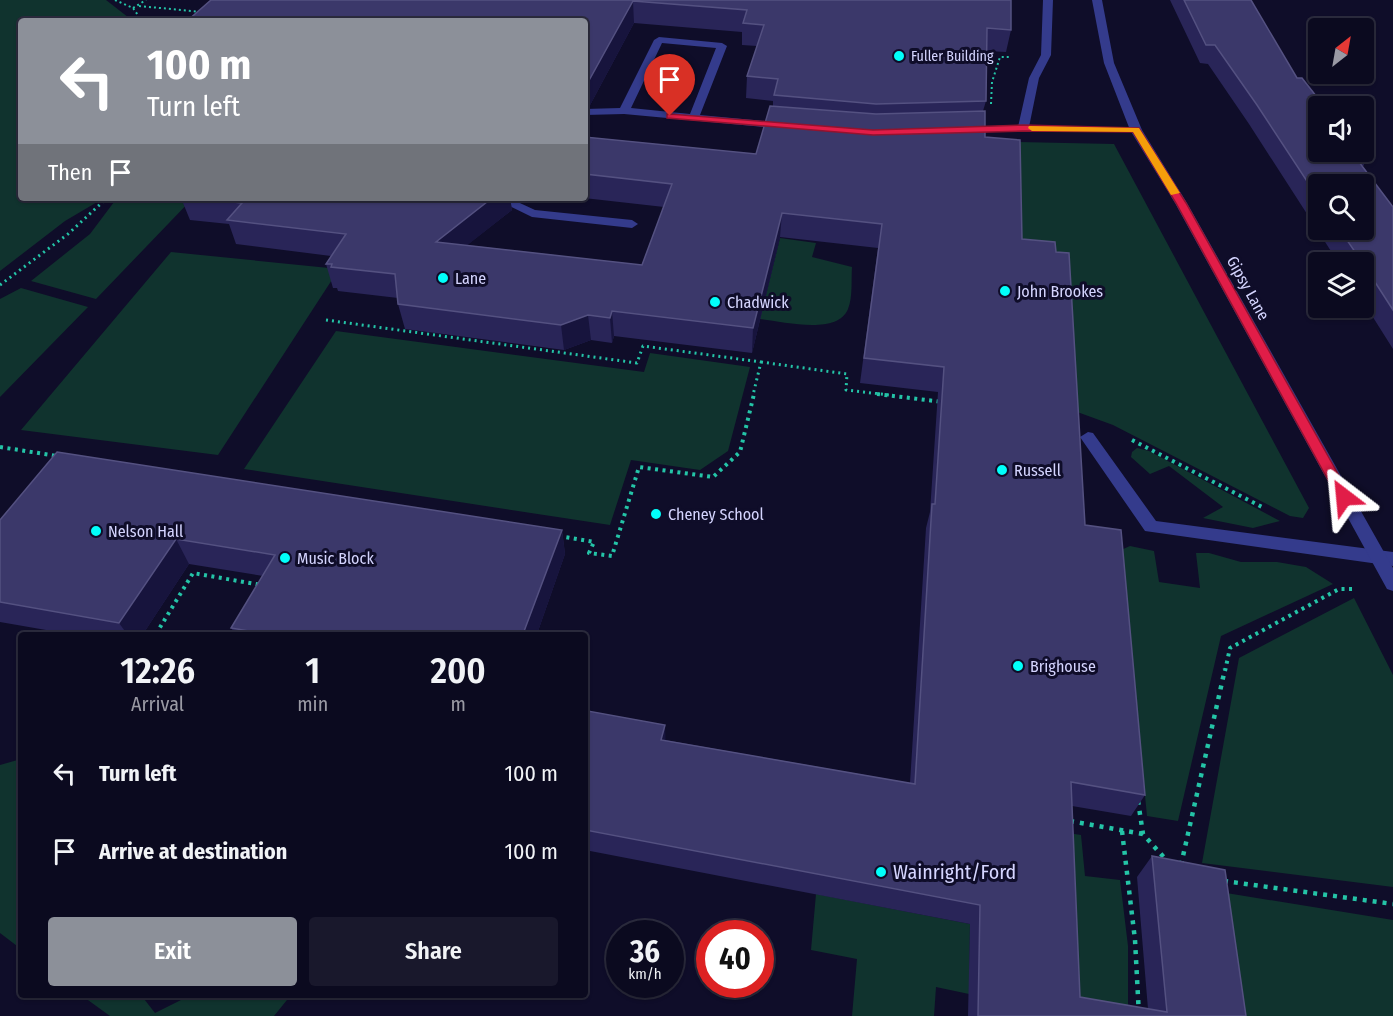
<!DOCTYPE html>
<style>
:root{--surface:#0b0a1f;--page:#19182c;--text:#f1f3f6;--muted:#9a9aa4;--line:#2b2b3d;--accent:#8c9099}
body{margin:0;font-family:"Fira Sans Condensed",sans-serif;background:var(--page);color:var(--text);height:100vh;display:flex;flex-direction:column;font-size:22px;white-space:nowrap}
*{box-sizing:border-box;margin:0}
p{font-size:20px;color:var(--muted)}
.icon{flex:none;width:33px;height:33px;fill:none;stroke:currentColor;stroke-width:2;stroke-linecap:round;stroke-linejoin:round}
.map{position:relative;flex:1;overflow:hidden}
.sheet{position:absolute;left:18px;top:632px;width:570px;height:366px;display:flex;flex-direction:column;background:var(--surface);border-radius:6px;box-shadow:0 2px 4px #0004,0 0 0 2px var(--line)}
.sheet>*{flex:none}
.hud{position:absolute;left:18px;top:18px;width:570px;height:183px;border-radius:6px;box-shadow:0 2px 4px #0004,0 0 0 2px var(--line);background:#8c9099;color:#fff;overflow:hidden}
.needle{width:39px;rotate:31deg}
.controls{position:absolute;left:1308px;top:18px;display:grid;gap:12px}
.controls a{display:grid;place-items:center;width:66px;height:66px;border-radius:6px;background:var(--surface);box-shadow:0 2px 4px #0004,0 0 0 2px var(--line);font-size:30px}
.speed{position:absolute;left:606px;top:920px;display:flex;gap:12px;font-size:30px;font-weight:700;text-align:center}
.speed>*{display:grid;place-content:center;width:78px;height:78px;border-radius:50%;background:var(--surface);box-shadow:0 2px 4px #0004,0 0 0 2px var(--line);line-height:1}
.speed small{font-size:15px;font-weight:400}
.speed .limit{border:9px solid #d22;background:#fff;color:#111}
.pin{position:absolute;display:grid;place-items:center;width:51px;height:51px;color:#fff;margin:-62px -26px;border-radius:50% 50% 50% 0;rotate:-45deg;box-shadow:0 0 6px #0007}
.pin .icon{rotate:45deg}
.me{position:absolute;width:66px;margin:-33px;rotate:331deg;stroke-linejoin:round;filter:drop-shadow(0 0 4px #0008)}
.turn{display:flex;align-items:center;gap:21px;height:126px;padding:0 30px;font-size:27px}
.turn .icon{width:78px;height:78px;stroke-width:2.5}
.turn b{display:block;font-size:42px;line-height:51px}
.then{display:flex;align-items:center;height:57px;padding:0 30px;background:#0003;gap:12px;font-size:22px}
.eta{display:flex;justify-content:space-evenly;align-items:center;height:102px;text-align:center}
.eta b{font-size:36px;font-weight:600;line-height:42px}
.button{display:flex;gap:12px;margin-top:auto;padding:12px 30px}
.button a{flex:1;height:69px;border-radius:6px;background:var(--accent);color:#fff;font-size:24px;font-weight:600;line-height:69px;text-align:center}
.button a+a{background:var(--page);color:var(--text)}
ul{padding:0;list-style:none}
li{display:flex;align-items:center;gap:18px;height:78px;padding:0 30px}
li div{flex:1}
li b{display:block;font-size:22px}
li em{font-style:normal}
.map>svg:first-child{display:block}
</style>
<div class="map">
<svg width="1393" height="1016" viewBox="0 0 1393 1016">
<rect width="100%" height="100%" fill="#0f0d29"/>
<path fill="#10332e" d="M0,0H106L133,21H21V198H104L65,221L0,271Z
M1018,142L1114,144L1309,508L1303,518L1290,516L1113,425L1069,409L1016,263Z
M117,198H193L96,299L31,281L90,234Z
M780,238L816,243L812,257L852,267C851,280 853,297 848,309C837,336 782,321 760,319Z
M171,252L339,269L218,455L21,430Z
M21,288L88,307L0,397V299Z
M336,331L644,372L650,353L750,367L728,451L700,470L631,460L610,525L244,469Z
M1137,448L1149,451L1280,521L1253,528L1203,518L1223,507L1169,466L1150,474L1131,457L1132,452Z
M1130,546L1154,551L1159,582L1200,588L1196,553H1209L1241,562H1277L1306,567L1333,584L1221,636L1178,821L1147,816L1121,550Z
M1354,598L1393,675V887L1202,863L1239,658Z
M21,759V949L0,933V765Z
M1061,832L1081,835L1085,876L1120,880L1128,946V1016H1079Z
M1208,890L1393,920V1016H1224Z
M816,894L970,924L969,994L936,987L934,1016H852L857,959L811,950Z
M81,995H141L155,1013L191,995H291L274,1016H110Z"/>
<g fill="none" stroke-linecap="round" stroke-linejoin="round">
<path stroke="#24c4a7" stroke-width="2" stroke-dasharray="2 3" stroke-linecap="butt" d="M115,0L133,8L142,21
M139,6L202,12
M133,8L146,0
M991,104L992,82L1000,57H1010"/>
<path stroke="#24c4a7" stroke-width="3" stroke-dasharray="2 4" stroke-linecap="butt" d="M0,285L68,234L107,198
M326,320L637,363L643,346L761,362L753,395
M761,362L847,374L846,390L889,395"/>
<path stroke="#24c4a7" stroke-width="4" stroke-dasharray="3 4.5" stroke-linecap="butt" d="M877,394L943,402
M1132,440L1264,508
M0,447L57,456
M559,536L594,542L589,553L612,556L639,467L713,477L740,452L754,394
M156,634L193,573L261,585
M1225,671L1230,648L1339,589H1356"/>
<path stroke="#24c4a7" stroke-width="4.5" stroke-dasharray="4 6" stroke-linecap="butt" d="M1138,801L1143,834L1168,862
M1070,821L1143,834
M1122,831L1135,940L1139,1016
M1181,865L1225,669
M1224,881L1393,904"/>
<path fill="#343b8c" fill-rule="evenodd" d="M1043,0H1053L1051,55L1039,78L1029,127H1136L1142,130L1140,132H959L957,130L963,127H1018L1029,78L1041,55Z
M659,37L722,43L727,46L700,115L787,123L793,126L787,129L624,114L585,115V109L620,108L654,40ZM662,43L716,48L690,114L631,108Z
M493,198H509L535,210L632,220L638,224L632,228L532,217Z
M1088,432L1093,433L1156,521L1393,552V566L1145,531L1080,437Z"/>
<path fill="#343b8c" fill-rule="evenodd" d="M1092,0H1102L1114,63L1142,130L1187,203L1393,568V591L1387,589L1175,203L1130,130L1104,63Z"/>
</g>
<path fill="#292558" fill-rule="evenodd" d="M211,0H1011V30L1006,52L987,51L986,101L983,111L985,137L1022,239L1085,525L1145,795L1131,816L1072,806L1080,997L1148,1009L1137,877L1152,856L1246,1016H968L970,924L585,850V720L665,725V740L910,783L926,528L930,512L938,392L860,383L878,248L780,237L752,353L614,336L612,343L591,340L564,350L405,329L398,304V298L338,291L337,288H333L326,264L331,256L236,244L229,224L190,220L181,198H510L512,210L467,245L642,265L664,207L584,198H585V137L756,154L773,106V101L746,98L747,76L757,46L742,45V32L634,23L589,107Z
M1170,0H1251L1297,78L1365,162L1363,167L1393,207V349L1364,303V262H1338L1249,124L1208,64L1200,63ZM1318,184L1364,230H1318Z
M514,198H526L522,201Z
M0,520L562,530L565,554L537,634H235L231,628L263,576L189,564L143,634H69L0,622Z"/>
<path fill="#17143d" d="M633,1L634,23L589,107H585V84Z
M492,198H510L512,210L441,266L436,242Z
M782,213L780,237L752,353L753,328Z
M612,311L614,336L612,343L610,318Z
M588,315L591,340L564,350L561,325Z
M562,530L565,554L537,634H523Z
M176,539L189,564L143,634H127L119,623Z
M665,725L666,748L661,740Z"/>
<path fill="#3b386a" stroke="#545181" stroke-width="1.5" d="M211,0H1011V30L987,28L986,101L876,104L774,95L778,79L747,76L764,25L743,23L747,10L633,1L587,84H585V21H187Z
M1184,0H1251L1297,78H1302L1324,106H1318V152H1358L1365,162H1359L1393,207V310L1364,265V262H1362L1340,230H1364V184H1318V198L1257,105L1215,45H1206Z
M770,106L876,114L985,111V137L1020,140L1022,239L1055,242L1056,252L1069,253L1085,525L1121,530L1145,795L1071,782L1080,997L1167,1012L1152,856L1225,870L1246,1016H978L980,905L585,830V720L588,711L665,725L661,740L915,784L932,504H935L944,367L864,358L882,224L782,213L753,328L612,311L610,318L588,315L561,325L398,304L395,274L331,267L332,264H326L346,234L227,220L242,203L200,198H492L436,242L642,265L672,184L585,174V137L756,154Z
M57,452L562,530L523,634H267L231,628L275,555L176,539L119,623L0,602V520Z"/>
<path fill="#e11d48" stroke="#92132f" stroke-width="1.5" d="M670,114L873,130L1023,125L1139,128L1186,203L1351,497L1349,500H1339L1176,203L1133,132L1023,131L873,135L667,118V114Z"/>
<path fill="#f59e0b" d="M1029,126L1139,128L1180,193L1171,195L1133,132L1032,131L1028,128Z"/>
<g fill="#01fffb" stroke="#0f0d29" stroke-width="2">
<circle cx="899" cy="56" r="6"/>
<circle cx="443" cy="278" r="6"/>
<circle cx="1005" cy="291" r="6"/>
<circle cx="715" cy="302" r="6"/>
<circle cx="1002" cy="470" r="6"/>
<circle cx="656" cy="514" r="6"/>
<circle cx="96" cy="531" r="6"/>
<circle cx="285" cy="558" r="6"/>
<circle cx="1018" cy="666" r="6"/>
<circle cx="881" cy="872" r="6"/>
</g>
<g text-anchor="middle" dominant-baseline="central" stroke-width="6" stroke-linejoin="round" paint-order="stroke">
<g font-size="14" fill="#d5d5ff" stroke="#0f0d29" text-anchor="start">
<text x="911" y="56">Fuller Building</text>
</g>
<g font-size="16" fill="#d5d5ff" stroke="#0f0d29" text-anchor="start">
<text x="455" y="278">Lane</text>
<text x="1017" y="291">John Brookes</text>
<text x="727" y="302">Chadwick</text>
<text x="1014" y="470">Russell</text>
<text x="668" y="514">Cheney School</text>
<text x="108" y="531">Nelson Hall</text>
<text x="297" y="558">Music Block</text>
<text x="1030" y="666">Brighouse</text>
</g>
<g font-size="16" fill="#d5d5ff" stroke="#0f0d29">
<text transform="translate(1248 288) rotate(61)">Gipsy Lane</text>
</g>
<g font-size="20" fill="#d5d5ff" stroke="#0f0d29" text-anchor="start">
<text x="893" y="872">Wainright/Ford</text>
</g>
</g>
</svg>
<div class="controls">
<a><svg class="needle" viewBox="-14 -14 28 28"><path d="M0-13l5 13h-10z" fill="#e53935"/><path d="M0 13l5-13h-10z" fill="#9a9aa4"/></svg></a>
<a><svg class="icon" aria-label="sound" viewBox="0 0 24 24"><path d="M4 9h4l5-4v14l-5-4H4zM17 9q2 3 0 6"/></svg></a>
<a><svg class="icon" aria-label="search" viewBox="0 0 24 24"><circle cx="10" cy="10" r="6"/><path d="M15 15l6 6"/></svg></a>
<a><svg class="icon" aria-label="layers" viewBox="0 0 24 24"><path d="M12 4l9 5-9 5-9-5zM3 14l9 5 9-5"/></svg></a>
</div>
<div class="speed"><div>36<small>km/h</small></div><div class="limit">40</div></div>
<div class="pin" style="left:670px;top:116px;background:#d93025"><svg class="icon" aria-label="arrive" viewBox="0 0 24 24"><path d="M6 21V4h12l-3 4 3 4H6"/></svg></div>
<svg class="me" style="left:1344px;top:497px" viewBox="-20 -20 40 40"><path d="M0-17L14 15 0 8-14 15z" fill="#e11d48" stroke="#fff" stroke-width="4"/></svg>
<div class="hud">
<div class="turn"><svg class="icon" aria-label="left" viewBox="0 0 24 24"><path d="M17 20v-9H6M10 6l-5 5 5 5"/></svg><div><b>100 m</b>Turn left</div></div>
<div class="then">Then<svg class="icon" aria-label="arrive" viewBox="0 0 24 24"><path d="M6 21V4h12l-3 4 3 4H6"/></svg></div>
</div>
<section class="sheet">
<div class="eta">
<div><b>12:26</b><p>Arrival</p></div>
<div><b>1</b><p>min</p></div>
<div><b>200</b><p>m</p></div>
</div>
<ul>
<li><svg class="icon" aria-label="left" viewBox="0 0 24 24"><path d="M17 20v-9H6M10 6l-5 5 5 5"/></svg><div><b>Turn left</b></div><em>100 m</em></li>
<li><svg class="icon" aria-label="arrive" viewBox="0 0 24 24"><path d="M6 21V4h12l-3 4 3 4H6"/></svg><div><b>Arrive at destination</b></div><em>100 m</em></li>
</ul>
<div class="button"><a>Exit</a><a>Share</a></div>
</section>
</div>
